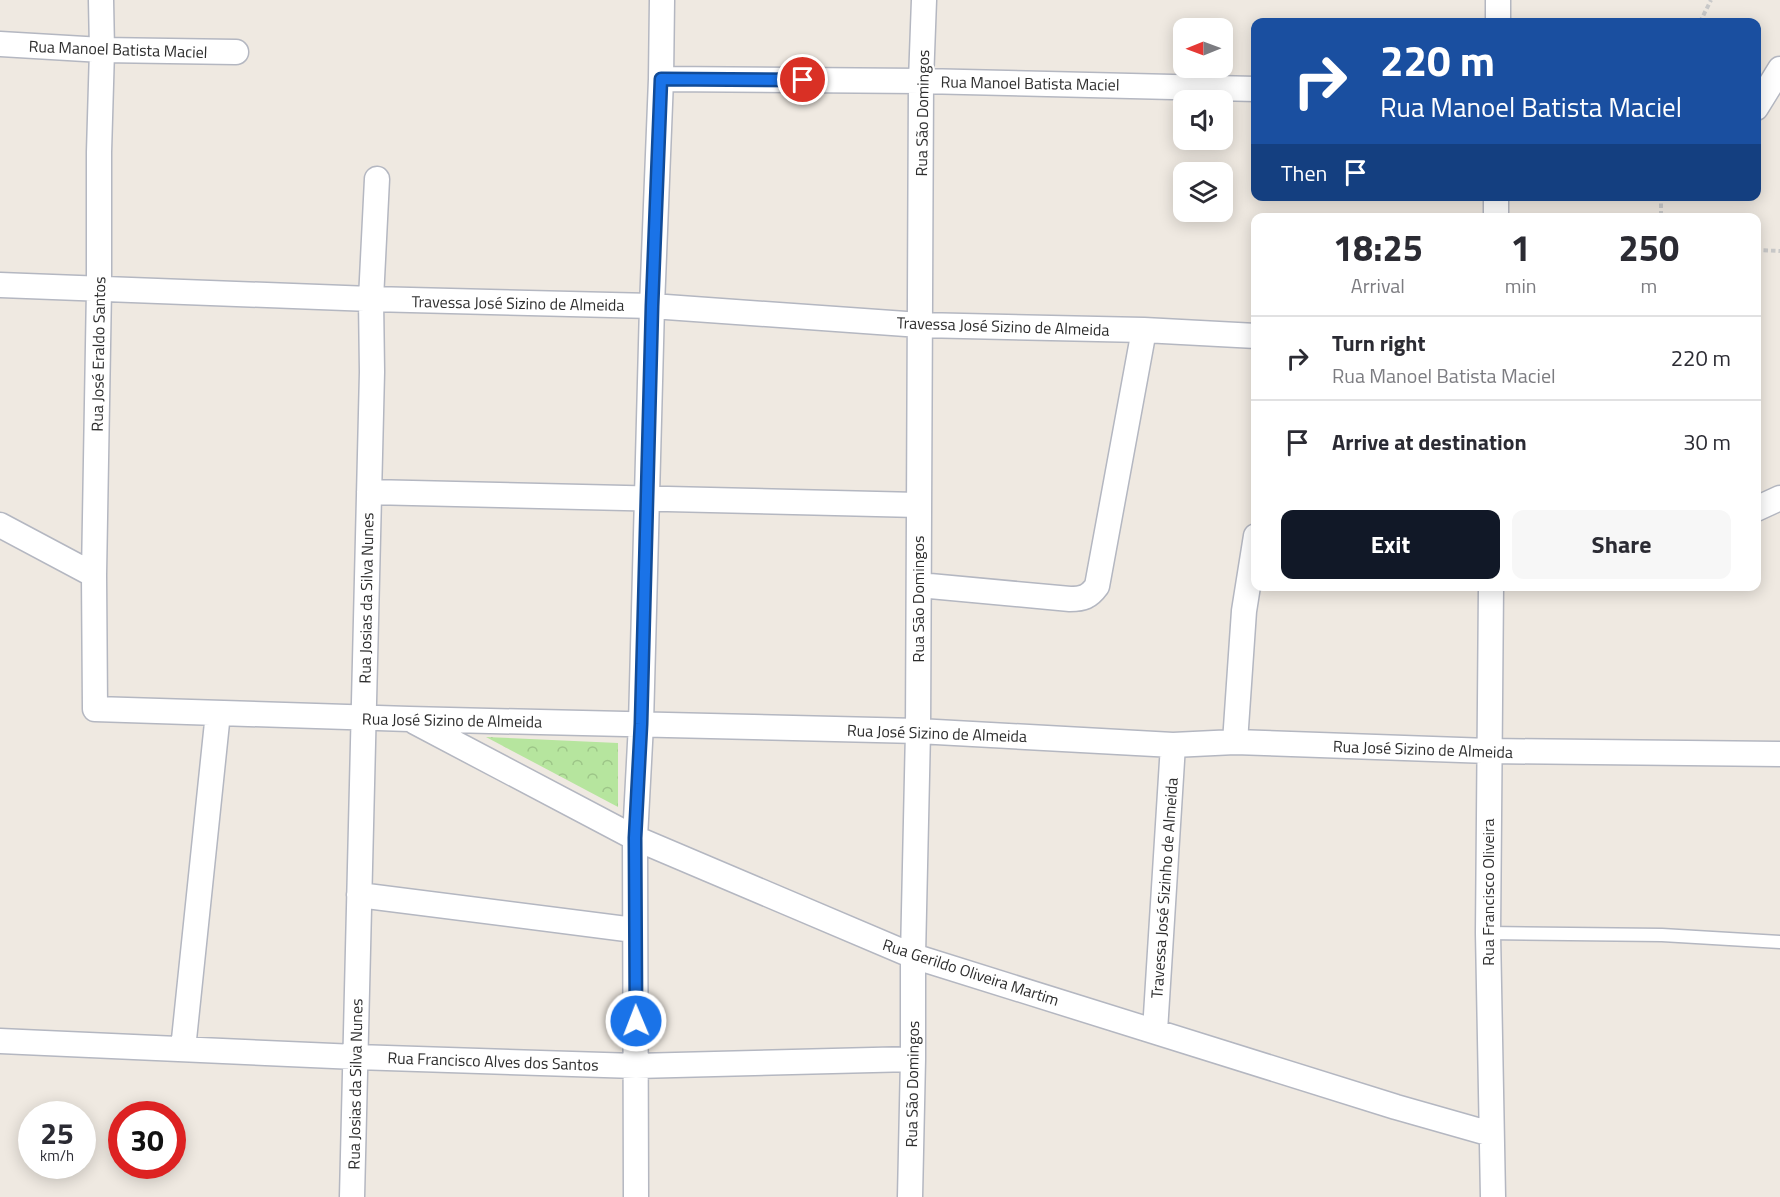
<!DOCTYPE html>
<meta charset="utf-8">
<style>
:root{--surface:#fff;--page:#f7f7f7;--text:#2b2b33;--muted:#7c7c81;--line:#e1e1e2;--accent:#111827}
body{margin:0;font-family:"Titillium Web",sans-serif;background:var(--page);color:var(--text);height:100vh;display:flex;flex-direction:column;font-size:22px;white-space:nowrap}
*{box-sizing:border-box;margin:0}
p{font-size:20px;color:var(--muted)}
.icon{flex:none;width:33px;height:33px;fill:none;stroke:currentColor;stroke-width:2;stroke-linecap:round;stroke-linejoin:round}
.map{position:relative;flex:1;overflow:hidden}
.drawer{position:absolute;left:1251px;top:213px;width:510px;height:378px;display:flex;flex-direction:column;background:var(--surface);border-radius:12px;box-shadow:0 3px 15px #0003}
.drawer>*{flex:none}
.banner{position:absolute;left:1251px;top:18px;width:510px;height:183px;border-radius:12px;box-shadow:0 3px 15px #0003;background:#1a4fa0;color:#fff;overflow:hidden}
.needle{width:39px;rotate:269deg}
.fabs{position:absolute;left:1173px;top:18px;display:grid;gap:12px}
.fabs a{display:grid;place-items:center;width:60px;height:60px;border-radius:12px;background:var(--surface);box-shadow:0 3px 15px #0003;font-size:30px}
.speed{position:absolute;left:18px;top:1101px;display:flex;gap:12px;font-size:30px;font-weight:700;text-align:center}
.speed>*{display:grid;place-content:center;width:78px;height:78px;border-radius:50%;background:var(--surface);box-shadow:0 3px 15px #0003;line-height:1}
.speed small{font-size:15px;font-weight:400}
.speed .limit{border:9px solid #d22;background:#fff;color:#111}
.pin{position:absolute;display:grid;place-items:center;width:51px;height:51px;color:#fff;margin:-26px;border:3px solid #fff;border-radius:50%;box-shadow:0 2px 6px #0007}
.me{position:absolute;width:66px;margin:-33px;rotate:359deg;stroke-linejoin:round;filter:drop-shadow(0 0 4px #0008)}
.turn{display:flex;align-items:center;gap:21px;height:126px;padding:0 30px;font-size:27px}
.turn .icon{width:78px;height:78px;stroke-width:2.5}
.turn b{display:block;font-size:42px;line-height:51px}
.then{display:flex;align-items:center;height:57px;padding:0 30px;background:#0003;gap:12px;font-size:22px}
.eta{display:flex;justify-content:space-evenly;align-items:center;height:102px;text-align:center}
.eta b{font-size:36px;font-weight:700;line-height:42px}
.primary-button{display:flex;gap:12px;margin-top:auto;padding:12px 30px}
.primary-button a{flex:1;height:69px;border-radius:12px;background:var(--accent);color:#fff;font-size:24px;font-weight:700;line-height:69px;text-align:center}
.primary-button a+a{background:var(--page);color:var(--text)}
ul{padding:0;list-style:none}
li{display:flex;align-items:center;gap:18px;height:84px;padding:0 30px;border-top:2px solid var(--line)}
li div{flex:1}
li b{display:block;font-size:22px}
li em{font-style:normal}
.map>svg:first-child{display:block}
</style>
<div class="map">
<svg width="1780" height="1197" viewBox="0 0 1780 1197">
<defs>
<pattern id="park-crowns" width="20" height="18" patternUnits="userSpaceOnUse" patternTransform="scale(1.5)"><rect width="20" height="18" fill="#b6e59e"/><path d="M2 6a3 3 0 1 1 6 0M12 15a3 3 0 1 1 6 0" fill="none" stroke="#9dc588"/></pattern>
</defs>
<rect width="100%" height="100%" fill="#efe9e1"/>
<path fill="url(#park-crowns)" d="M486,737L618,743V807Z"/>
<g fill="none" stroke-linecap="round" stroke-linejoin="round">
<g stroke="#b4b7c1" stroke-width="15">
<path id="service" d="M1488,933L1662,935L1780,942"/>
</g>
<g stroke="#b4b7c1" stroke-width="27">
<path id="minor" d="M101,0L102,50L99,152V288L94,575L95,709L409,719L918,731L1173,745L1235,742L1489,751L1780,754
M1498,22V0
M0,44L102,50L236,52
M661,79L921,81L1256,89
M1756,108L1780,69
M1496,218V196
M0,285L371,299L652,306L920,325L1144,330L1256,336
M369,492L918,505
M1756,509L1780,498
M0,525L94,575
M919,585L1070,599C1083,599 1089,597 1097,586L1144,330
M1491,586L1488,933L1493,1197
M415,722L635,838L913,956L1396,1107L1491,1134
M1235,742L1244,611L1256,536
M359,895L634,930
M1155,1031L1173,745
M0,1041L356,1057L636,1066L913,1059
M183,1049L218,713
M352,1197L372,372L371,299L377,179
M636,1197L635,838L641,724L652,306L661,79L662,0
M910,1197L913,1059V956L918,731L921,81L924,0"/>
</g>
<path stroke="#c9c9c9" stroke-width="4" stroke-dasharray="4.5 3" stroke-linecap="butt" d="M1700,22L1711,0
M1661,196V218
M1756,250L1780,251"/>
<use href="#service" stroke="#fff" stroke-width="12"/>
<use href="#minor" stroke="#fff" stroke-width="24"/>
</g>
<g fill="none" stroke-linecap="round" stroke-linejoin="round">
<g stroke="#114b97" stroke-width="15">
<path id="route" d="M636,1021L635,838L641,724L652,306L661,79L803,80"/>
</g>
<use href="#route" stroke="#1a73e8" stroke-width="10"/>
</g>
<g text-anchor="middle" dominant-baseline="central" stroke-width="4.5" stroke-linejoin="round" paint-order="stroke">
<g font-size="16" fill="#2e2e2e" stroke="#fff">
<text transform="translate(118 49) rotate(2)">Rua Manoel Batista Maciel</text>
<text transform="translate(1030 83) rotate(1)">Rua Manoel Batista Maciel</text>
<text transform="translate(922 113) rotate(-89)">Rua São Domingos</text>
<text transform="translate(518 303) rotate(1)">Travessa José Sizino de Almeida</text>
<text transform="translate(1003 326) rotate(2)">Travessa José Sizino de Almeida</text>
<text transform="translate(98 354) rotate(-89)">Rua José Eraldo Santos</text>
<text transform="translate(366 598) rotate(-89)">Rua Josias da Silva Nunes</text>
<text transform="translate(918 599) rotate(-90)">Rua São Domingos</text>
<text transform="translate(452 720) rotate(1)">Rua José Sizino de Almeida</text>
<text transform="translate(937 733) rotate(2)">Rua José Sizino de Almeida</text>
<text transform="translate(1423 749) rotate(2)">Rua José Sizino de Almeida</text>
<text transform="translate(1164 888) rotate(-86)">Travessa José Sizinho de Almeida</text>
<text transform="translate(1488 892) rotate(-90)">Rua Francisco Oliveira</text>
<text transform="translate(971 972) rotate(18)">Rua Gerildo Oliveira Martim</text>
<text transform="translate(493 1061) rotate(2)">Rua Francisco Alves dos Santos</text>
<text transform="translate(355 1084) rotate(-89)">Rua Josias da Silva Nunes</text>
<text transform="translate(912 1084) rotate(-89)">Rua São Domingos</text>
</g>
</g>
</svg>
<div class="fabs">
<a><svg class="needle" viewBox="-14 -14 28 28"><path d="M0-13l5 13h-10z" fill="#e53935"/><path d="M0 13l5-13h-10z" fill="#7c7c81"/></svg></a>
<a><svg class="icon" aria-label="sound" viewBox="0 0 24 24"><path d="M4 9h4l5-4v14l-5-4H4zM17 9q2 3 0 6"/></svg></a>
<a><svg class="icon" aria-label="layers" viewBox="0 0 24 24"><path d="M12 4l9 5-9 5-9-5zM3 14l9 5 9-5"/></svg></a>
</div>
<div class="speed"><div>25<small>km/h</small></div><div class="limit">30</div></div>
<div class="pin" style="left:803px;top:80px;background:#d93025"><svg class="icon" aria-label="arrive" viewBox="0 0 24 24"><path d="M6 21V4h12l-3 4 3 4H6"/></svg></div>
<svg class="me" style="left:636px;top:1021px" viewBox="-20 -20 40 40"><circle r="17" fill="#1a73e8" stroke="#fff" stroke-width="3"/><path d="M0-11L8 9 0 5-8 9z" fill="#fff"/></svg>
<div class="banner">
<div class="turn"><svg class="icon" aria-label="right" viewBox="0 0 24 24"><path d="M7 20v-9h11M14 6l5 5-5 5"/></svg><div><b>220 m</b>Rua Manoel Batista Maciel</div></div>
<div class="then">Then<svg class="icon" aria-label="arrive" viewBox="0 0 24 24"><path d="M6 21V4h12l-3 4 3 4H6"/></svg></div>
</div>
<section class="drawer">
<div class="eta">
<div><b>18:25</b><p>Arrival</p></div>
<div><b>1</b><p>min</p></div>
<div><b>250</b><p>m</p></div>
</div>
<ul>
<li><svg class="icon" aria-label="right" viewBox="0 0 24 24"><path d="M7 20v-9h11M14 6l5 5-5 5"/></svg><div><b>Turn right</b><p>Rua Manoel Batista Maciel</p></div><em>220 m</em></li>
<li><svg class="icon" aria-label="arrive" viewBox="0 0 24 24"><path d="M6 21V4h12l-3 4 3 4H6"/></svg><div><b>Arrive at destination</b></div><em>30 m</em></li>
</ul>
<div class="primary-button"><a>Exit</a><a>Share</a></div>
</section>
</div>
